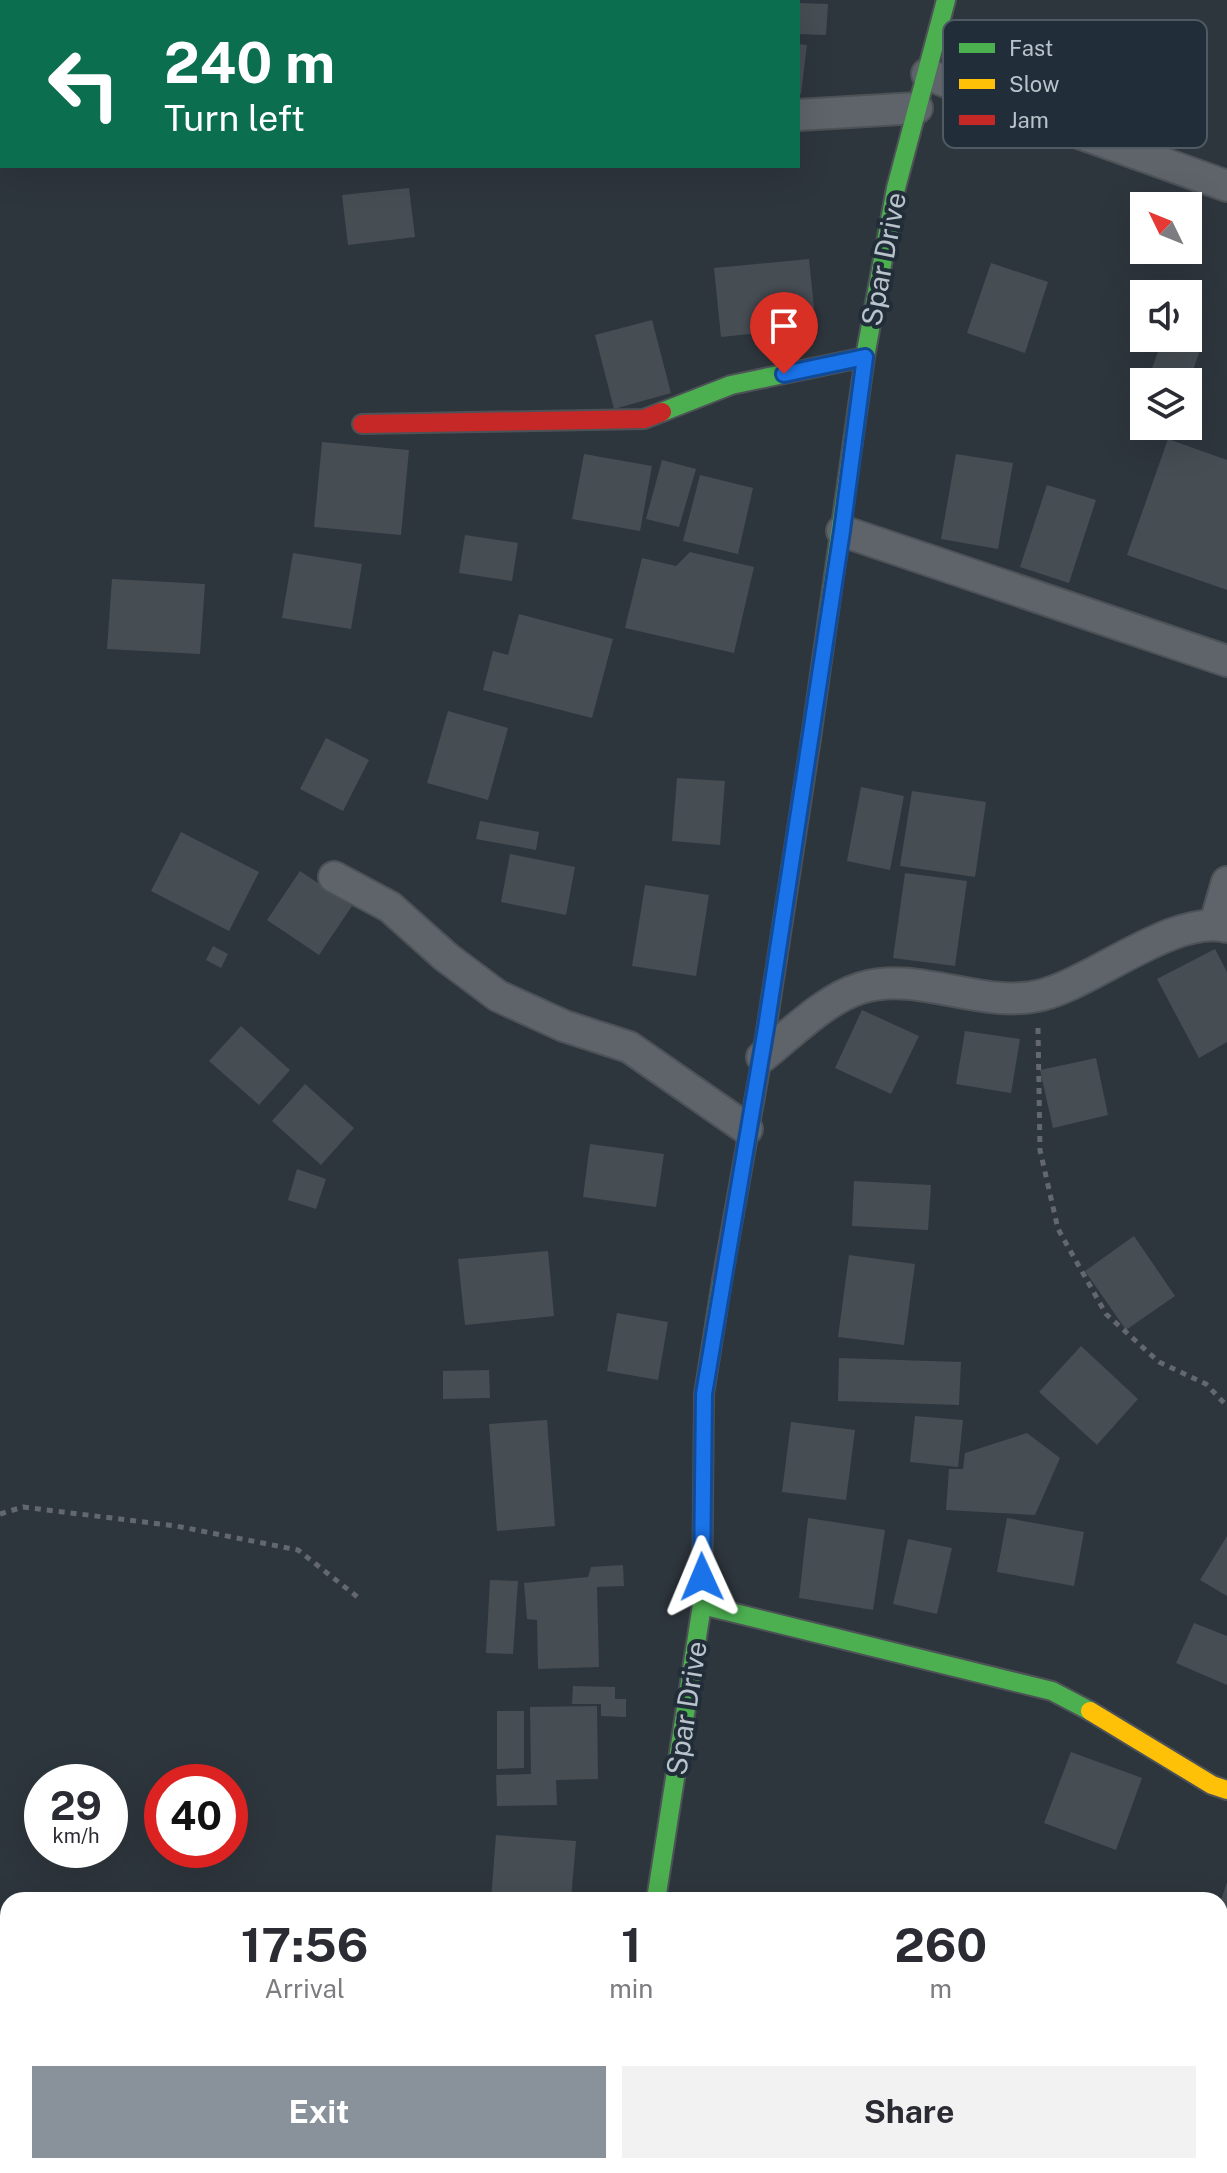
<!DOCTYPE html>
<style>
:root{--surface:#fff;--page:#f2f2f3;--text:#2b2b33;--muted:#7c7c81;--accent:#89929a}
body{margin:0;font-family:"Public Sans",sans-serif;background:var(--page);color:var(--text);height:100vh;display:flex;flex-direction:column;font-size:30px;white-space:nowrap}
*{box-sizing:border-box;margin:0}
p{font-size:26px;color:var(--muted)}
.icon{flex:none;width:44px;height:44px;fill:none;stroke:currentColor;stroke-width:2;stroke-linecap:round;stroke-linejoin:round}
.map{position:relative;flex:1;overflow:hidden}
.details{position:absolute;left:0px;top:1892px;width:1228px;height:282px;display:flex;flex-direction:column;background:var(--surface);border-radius:24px 24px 0 0;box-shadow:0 8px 32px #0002}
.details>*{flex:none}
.top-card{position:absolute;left:0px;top:0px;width:800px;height:168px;box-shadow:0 8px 32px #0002;background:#0b6e4f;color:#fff;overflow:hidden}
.needle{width:52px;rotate:313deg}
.controls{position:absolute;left:1130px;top:192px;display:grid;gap:16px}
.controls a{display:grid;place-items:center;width:72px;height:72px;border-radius:0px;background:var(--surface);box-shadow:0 8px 32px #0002;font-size:40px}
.speed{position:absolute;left:24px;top:1764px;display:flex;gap:16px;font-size:40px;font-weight:700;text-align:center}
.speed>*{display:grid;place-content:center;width:104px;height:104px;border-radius:50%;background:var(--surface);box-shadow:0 8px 32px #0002;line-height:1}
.speed small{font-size:20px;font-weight:400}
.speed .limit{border:12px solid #d22;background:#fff;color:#111}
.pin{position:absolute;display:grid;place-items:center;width:68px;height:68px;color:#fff;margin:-82px -34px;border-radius:50% 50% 50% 0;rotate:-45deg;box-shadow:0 0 8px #0007}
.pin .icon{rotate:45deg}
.me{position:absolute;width:88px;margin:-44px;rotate:359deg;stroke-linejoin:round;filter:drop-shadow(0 0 6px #0008)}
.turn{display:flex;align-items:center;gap:28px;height:168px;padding:0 32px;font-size:36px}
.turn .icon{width:104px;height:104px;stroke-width:2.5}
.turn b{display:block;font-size:56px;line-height:68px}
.eta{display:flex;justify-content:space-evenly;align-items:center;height:136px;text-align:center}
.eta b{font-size:48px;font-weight:700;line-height:56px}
.cta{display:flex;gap:16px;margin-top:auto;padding:16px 32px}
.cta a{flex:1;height:92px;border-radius:0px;background:var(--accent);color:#fff;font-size:32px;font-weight:700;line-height:92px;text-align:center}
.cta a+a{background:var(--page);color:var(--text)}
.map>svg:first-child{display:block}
</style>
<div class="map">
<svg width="1227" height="2173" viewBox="0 0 1227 2173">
<rect width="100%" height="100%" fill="#2e363d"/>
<path fill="#464d53" d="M798,3L828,4L826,35L798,34Z
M798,44L807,45L801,94L798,93Z
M409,188L415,237L348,245L342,195Z
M809,259L816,327L721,337L714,268Z
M991,263L1048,282L1025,353L967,333Z
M652,320L671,393L614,409L595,335Z
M1163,338L1201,347L1189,382H1147Z
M1168,439L1227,460V590L1127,555Z
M322,442L409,450L401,535L314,527Z
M584,454L652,466L640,531L572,519Z
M956,454L1013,463L998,549L941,539Z
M662,460L696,469L679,527L646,519Z
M700,475L753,488L738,554L683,541Z
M1047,485L1096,500L1069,583L1020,567Z
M465,535L518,543L512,581L459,573Z
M690,552L754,567L734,653L625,628L642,558L676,566Z
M293,553L362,564L351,629L282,618Z
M112,579L205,584L200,654L107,649Z
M519,614L613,639L592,718L483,690L493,651L508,655Z
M448,711L508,728L488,800L427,783Z
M326,738L369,760L343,811L300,789Z
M677,778L725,781L720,845L672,841Z
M861,787L904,796L890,870L847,861Z
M912,791L986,802L975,877L900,866Z
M480,821L539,832L536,850L476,839Z
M181,832L259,872L229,931L151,891Z
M510,854L575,867L566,915L501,902Z
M300,871L352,906L319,955L267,920Z
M905,873L967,881L955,966L893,958Z
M645,885L709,895L696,976L632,966Z
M213,946L228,954L221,968L206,960Z
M1215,949L1227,972V1042L1199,1058L1157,979Z
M862,1010L919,1036L891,1094L835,1068Z
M241,1026L290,1070L259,1105L209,1061Z
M965,1031L1020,1039L1011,1093L956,1084Z
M1096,1058L1108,1115L1053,1128L1040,1070Z
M305,1084L354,1128L321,1165L272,1121Z
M590,1144L664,1154L656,1207L583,1197Z
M297,1169L326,1179L316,1209L288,1200Z
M854,1181L931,1185L928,1230L852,1226Z
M1134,1236L1175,1296L1126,1330L1085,1271Z
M548,1251L554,1316L465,1325L458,1259Z
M849,1255L915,1264L904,1345L838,1337Z
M617,1313L668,1322L658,1380L607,1371Z
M1081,1346L1138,1399L1097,1445L1039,1392Z
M839,1358L961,1362L959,1405L838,1401Z
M489,1370L490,1398L443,1399V1371Z
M915,1416L963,1420L958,1467L910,1462Z
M547,1420L555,1526L497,1531L489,1424Z
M791,1422L855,1430L846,1500L782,1492Z
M1027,1433L1060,1458L1035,1515L946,1510L949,1469H963L965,1453Z
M808,1518L885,1530L873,1610L799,1598Z
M1007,1518L1084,1532L1074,1586L997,1572Z
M1227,1536V1596L1200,1580Z
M908,1539L952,1548L937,1614L893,1604Z
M623,1565L624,1586L597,1587L599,1667L538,1669L537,1620L527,1619L524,1583L588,1577L591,1567Z
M490,1580L518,1581L513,1654L486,1653Z
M1194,1623L1227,1636V1685L1176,1663Z
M573,1686L615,1687V1699H626V1717L601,1716V1704H572Z
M597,1706L598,1779L556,1780L557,1805L497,1806L496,1775L531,1774L530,1707Z
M497,1711H524V1768L497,1769Z
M1071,1752L1142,1778L1116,1850L1044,1823Z
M496,1835L576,1841L571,1900H491Z
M1227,1882V1945L1220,1943V1903Z
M1220,1973L1227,1976V2009L1220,2006Z
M1220,2104L1227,2107V2173L1200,2166H1220Z
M114,2166H184L187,2173H117Z
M215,2166H302L303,2173H216Z
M986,2166H1028L1021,2173H994Z"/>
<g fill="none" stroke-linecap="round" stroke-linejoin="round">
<g stroke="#4d5257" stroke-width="34">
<path id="street" d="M927,74L1023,113L1227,186
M798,115L917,108
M842,531L1227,661
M334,877L390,907L446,957L498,996L564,1026L629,1047L747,1129
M1215,924L1227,882
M762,1057C791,1034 825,999 861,988C920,970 981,1010 1042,995C1096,981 1174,914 1227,927
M0,2140L8,2138
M1149,2166L1160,2173
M619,2173L620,2166"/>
</g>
<g stroke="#4d5257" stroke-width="22">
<path id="fast" d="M662,412L731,385L865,357
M811,738L865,357L896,188L946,0
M702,1605L1052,1691L1090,1711
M656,1900L702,1605L704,1394L722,1281"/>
</g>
<g stroke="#4d5257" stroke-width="22">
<path id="slow" d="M1090,1711L1212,1785L1227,1790"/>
</g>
<g stroke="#4d5257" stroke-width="22">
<path id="jam" d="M362,424L644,419L662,412
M722,1281L762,1057L811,738"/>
</g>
<path stroke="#62686e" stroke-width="5" stroke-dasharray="6 6" stroke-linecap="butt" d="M1038,1028L1040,1150L1058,1229L1106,1314L1159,1362L1206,1384L1227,1406
M0,1514L23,1507L176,1526L298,1550L360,1599"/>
<use href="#street" stroke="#5e646a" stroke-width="30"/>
<use href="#fast" stroke="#4caf50" stroke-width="18"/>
<use href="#slow" stroke="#ffc107" stroke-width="18"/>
<use href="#jam" stroke="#c62828" stroke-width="18"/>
</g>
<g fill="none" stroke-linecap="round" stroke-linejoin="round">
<g stroke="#114b97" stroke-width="20">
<path id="route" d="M702,1577L704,1394L766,1028L842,531L865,357L784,374"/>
</g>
<use href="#route" stroke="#1a73e8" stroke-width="14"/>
</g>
<g text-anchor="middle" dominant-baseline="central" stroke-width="8" stroke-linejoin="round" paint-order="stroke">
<g font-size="28" fill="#bac3cc" stroke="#212d38">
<text transform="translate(883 259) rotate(-79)">Spar Drive</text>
<text transform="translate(686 1708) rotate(-81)">Spar Drive</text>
</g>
</g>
<rect x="943" y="20" width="264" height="128" rx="12" fill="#212d38" stroke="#4f5a64" stroke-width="2"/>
<rect x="959" y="43" width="36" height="10" fill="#4caf50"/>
<rect x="959" y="79" width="36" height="10" fill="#ffc107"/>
<rect x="959" y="115" width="36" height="10" fill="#c62828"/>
<g font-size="22" fill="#bac3cc">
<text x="1009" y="56">Fast</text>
<text x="1009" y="92">Slow</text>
<text x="1009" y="128">Jam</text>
</g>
</svg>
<div class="controls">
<a><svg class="needle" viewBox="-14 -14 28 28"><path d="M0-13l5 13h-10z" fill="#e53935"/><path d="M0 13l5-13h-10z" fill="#7c7c81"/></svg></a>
<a><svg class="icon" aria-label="sound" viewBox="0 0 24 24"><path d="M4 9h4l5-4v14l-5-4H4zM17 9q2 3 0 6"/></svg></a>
<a><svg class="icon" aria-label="layers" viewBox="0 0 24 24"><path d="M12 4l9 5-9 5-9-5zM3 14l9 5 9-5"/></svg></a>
</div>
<div class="speed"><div>29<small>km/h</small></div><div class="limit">40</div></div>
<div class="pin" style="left:784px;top:374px;background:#d93025"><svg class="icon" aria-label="arrive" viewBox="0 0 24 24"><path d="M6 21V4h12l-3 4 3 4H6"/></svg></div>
<svg class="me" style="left:702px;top:1577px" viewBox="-20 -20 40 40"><path d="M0-17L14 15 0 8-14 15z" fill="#1a73e8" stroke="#fff" stroke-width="4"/></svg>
<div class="top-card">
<div class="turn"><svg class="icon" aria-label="left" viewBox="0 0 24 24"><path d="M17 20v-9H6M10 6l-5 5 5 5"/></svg><div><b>240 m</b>Turn left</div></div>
</div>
<section class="details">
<div class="eta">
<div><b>17:56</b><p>Arrival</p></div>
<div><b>1</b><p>min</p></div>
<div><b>260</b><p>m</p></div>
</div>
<div class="cta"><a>Exit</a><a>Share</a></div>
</section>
</div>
